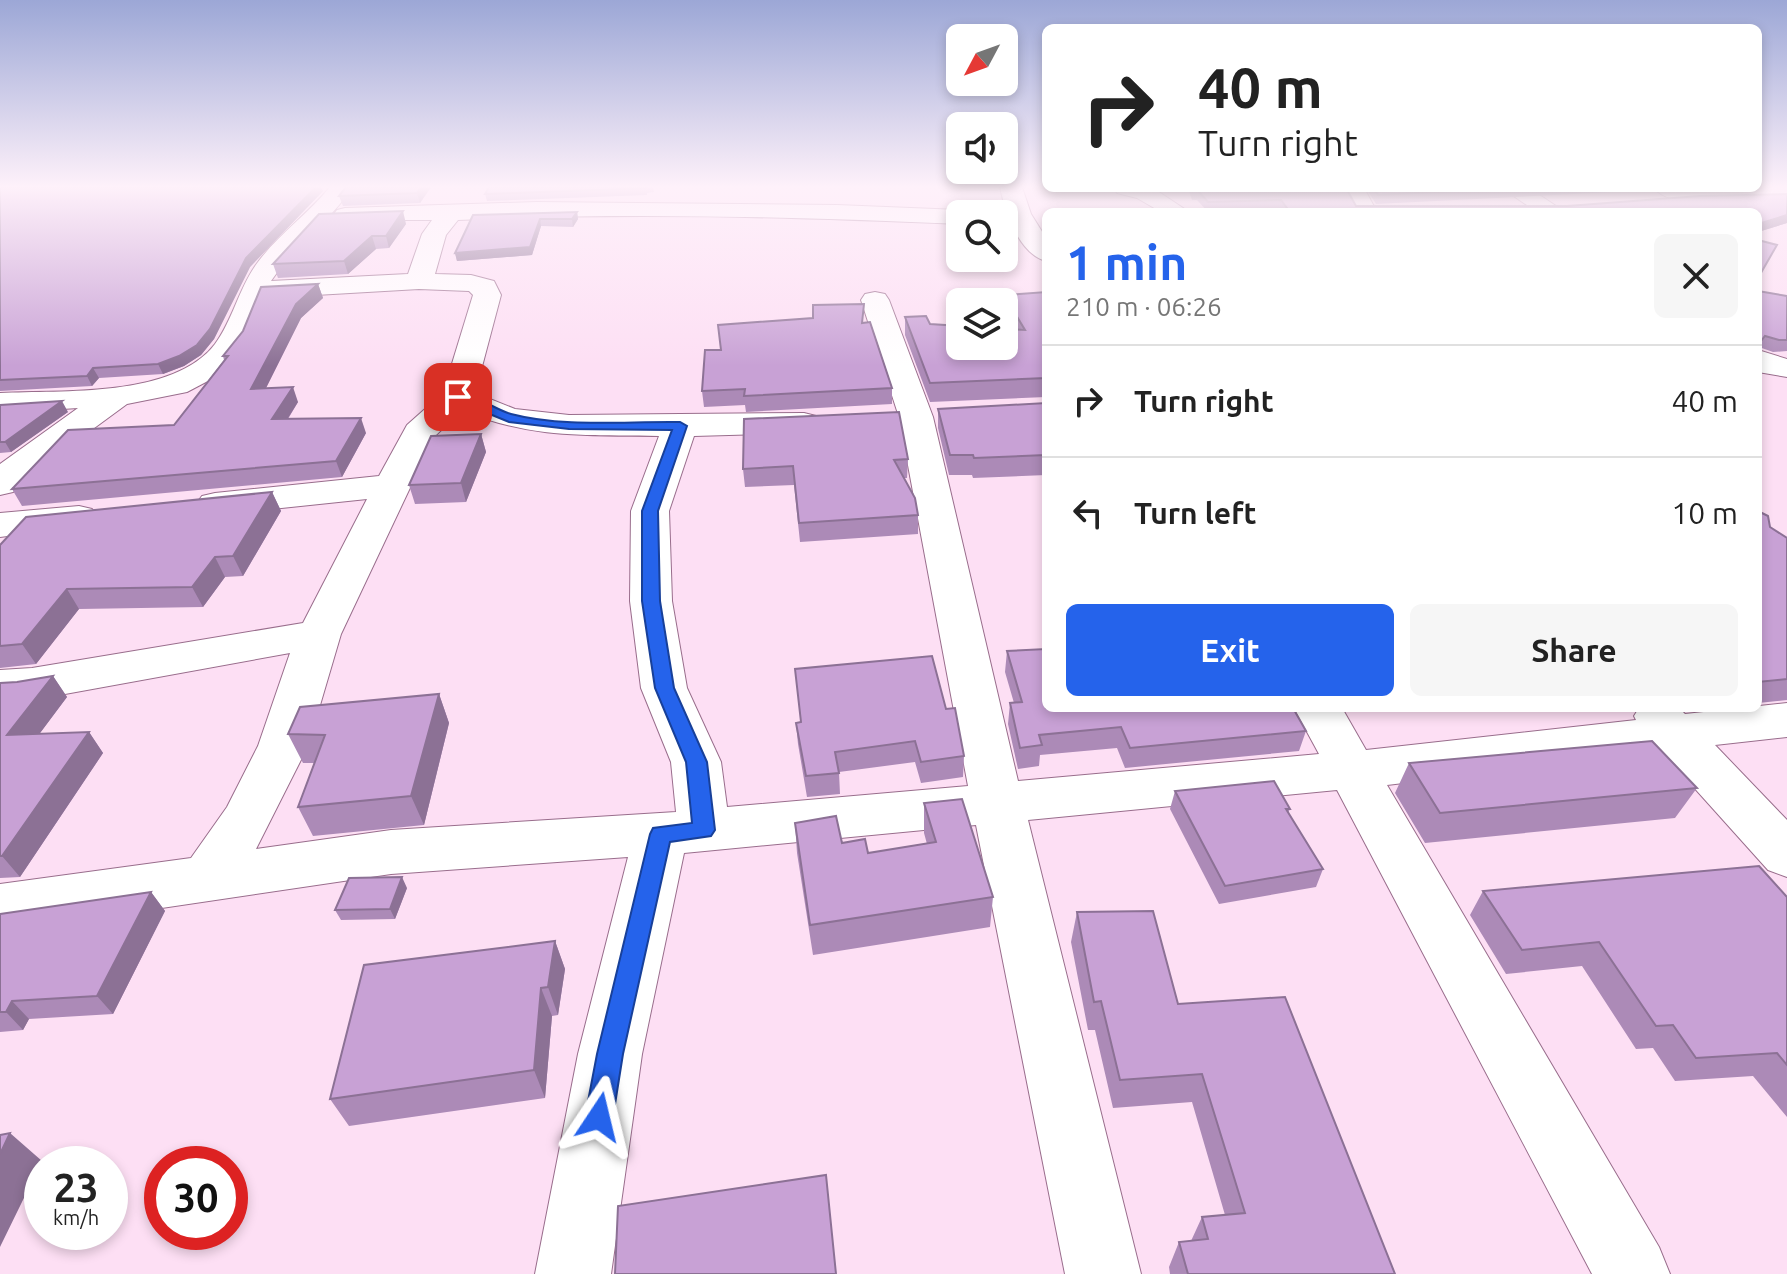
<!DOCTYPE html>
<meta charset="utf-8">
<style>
:root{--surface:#fff;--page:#f6f6f6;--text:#222;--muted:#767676;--line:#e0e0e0;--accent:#2563eb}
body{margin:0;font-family:Ubuntu,sans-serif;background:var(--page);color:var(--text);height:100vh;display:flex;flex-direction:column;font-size:30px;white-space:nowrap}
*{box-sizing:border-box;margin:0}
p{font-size:26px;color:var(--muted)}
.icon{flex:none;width:44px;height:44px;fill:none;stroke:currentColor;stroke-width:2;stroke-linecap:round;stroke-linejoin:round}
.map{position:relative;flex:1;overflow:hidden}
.side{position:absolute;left:1042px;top:208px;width:720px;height:504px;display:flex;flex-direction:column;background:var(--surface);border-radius:12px;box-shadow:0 4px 12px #0003}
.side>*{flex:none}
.hud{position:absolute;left:1042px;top:24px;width:720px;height:168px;border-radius:12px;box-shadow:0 4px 12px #0003;background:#fff;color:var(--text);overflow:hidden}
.needle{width:52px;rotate:229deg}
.controls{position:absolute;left:946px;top:24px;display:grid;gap:16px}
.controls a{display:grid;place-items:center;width:72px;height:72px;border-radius:12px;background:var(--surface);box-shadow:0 4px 12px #0003;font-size:40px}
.speed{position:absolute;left:24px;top:1146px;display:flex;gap:16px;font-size:40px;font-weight:700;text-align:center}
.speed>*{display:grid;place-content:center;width:104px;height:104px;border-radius:50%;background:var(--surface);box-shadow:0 4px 12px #0003;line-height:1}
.speed small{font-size:20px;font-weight:400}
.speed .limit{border:12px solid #d22;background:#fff;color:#111}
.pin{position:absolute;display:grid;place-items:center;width:68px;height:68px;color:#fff;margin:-34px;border-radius:16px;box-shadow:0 4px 12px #0006}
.me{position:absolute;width:88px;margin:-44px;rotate:10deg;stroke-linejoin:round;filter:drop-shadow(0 0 6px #0008)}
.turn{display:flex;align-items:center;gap:28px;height:168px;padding:0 24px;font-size:36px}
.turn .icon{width:104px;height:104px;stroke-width:2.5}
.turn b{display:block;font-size:56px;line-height:68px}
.round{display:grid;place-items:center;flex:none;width:84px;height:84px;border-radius:12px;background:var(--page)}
.headline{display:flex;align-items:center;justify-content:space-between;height:136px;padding:0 24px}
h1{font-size:48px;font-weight:700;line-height:60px;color:var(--accent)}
.button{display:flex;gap:16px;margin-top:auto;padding:16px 24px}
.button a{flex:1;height:92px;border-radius:12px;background:var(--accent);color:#fff;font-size:32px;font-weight:700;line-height:92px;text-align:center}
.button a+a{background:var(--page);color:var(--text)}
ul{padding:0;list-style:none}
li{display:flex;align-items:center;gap:24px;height:112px;padding:0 24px;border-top:2px solid var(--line)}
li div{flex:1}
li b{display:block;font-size:30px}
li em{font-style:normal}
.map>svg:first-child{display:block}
</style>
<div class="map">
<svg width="1787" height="1274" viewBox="0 0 1787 1274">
<rect width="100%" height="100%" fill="#fddff4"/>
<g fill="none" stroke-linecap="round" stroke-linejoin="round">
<g stroke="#996d8c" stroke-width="2">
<path id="minor" d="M330,187H353C329,222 294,247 271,281L408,274L422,234L432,220H337L333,215L337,210L345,208L536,202L837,205L960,210L970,214H960V224C793,217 625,212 458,220L446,235L435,274L471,275L494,281L501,295L475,393L515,409L569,415L804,413L816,416L821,423L816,430L804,433L694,436L669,511L672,601L687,688L721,762L727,807L968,786L899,417L861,300L865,294L875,292L885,294L889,300L933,417L1018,781L1319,754L1294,708H1342L1366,750L1636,720L1634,716L1639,708H1679L1685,714L1787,703V737L1715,745L1787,820V877L1768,870L1662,752L1387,785L1659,1247L1670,1274H1592L1337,790L1028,820L1141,1274H1065L976,825L684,853L642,1054L611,1274H535L578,1054L628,857L391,874L0,932V884L191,858L227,807L258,746L290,653L32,700L0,702V670L32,668L303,623L367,499L215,515L202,512L196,504L202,496L215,493L379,476L407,425L443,393L473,295L469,291L419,289L264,298L246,344L223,373L187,392L127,404L33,473L13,492L0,495V464L78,408L0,413V393C62,390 174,398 215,344C233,320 239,287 258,262C278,235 308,214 330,187ZM462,410C530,439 587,435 659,436L631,511L630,601L641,688L671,762L676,812L391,830L256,849L308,746L341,634L434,437Z
M1000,187H1022L1031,214L1046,238V261C1019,254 1005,212 1000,187Z
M1787,187V200C1757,201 1674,213 1654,188Z
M1114,188H1153L1189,212H1161L1137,198L1117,193Z
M1342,188H1364L1377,212H1353Z
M1502,188H1529L1565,212H1537Z
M1758,350L1787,359V377L1758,372Z
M79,506L92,509L98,517L92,525L0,537V513Z"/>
</g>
<use href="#minor" fill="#fff" fill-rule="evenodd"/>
</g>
<path fill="#ac8ab7" d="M0,187L323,191L250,267L214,339L201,355L184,366L163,374L99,378L92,386L0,391Z
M431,187L420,203L343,206L339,196Z
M489,187H653L654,192L647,193V195L487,201L485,194Z
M1188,188H1346L1356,206H1567L1700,196L1787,194V223L1758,232V212H1281L1279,209L1207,211L1197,200H1192Z
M1366,188H1653L1652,190L1376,204Z
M577,212L578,219L573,227L541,226L532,255L457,261L455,253L473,215Z
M406,224L389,248L376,249L348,274L278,278L273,264Z
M318,284L323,298L301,318L266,388L298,402L288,419L366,433L342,477L22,506L12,489L174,425L224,360L223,356Z
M1758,291L1787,296V351L1773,352L1759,347L1758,348Z
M1046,292V397L930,402L905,335V317L930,324L1013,330L1004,313V295Z
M864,323L892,388V404L746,412L745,405L704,407L702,391L721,350Z
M1046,403V475L973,478L972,475H949L938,428V409Z
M0,405L68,412L11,452L0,453Z
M481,434L486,452L466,502L415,504L409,485Z
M908,459L907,478H904L918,515V534L800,542L794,485L745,487L743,469Z
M272,492L281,511L243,576L225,577L203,607L79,609L36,664L0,668V545Z
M1758,511L1770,527L1787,538V701V700L1758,703Z
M1007,651L1046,708L1306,731L1299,751L1125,768L1117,748L1040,755L1039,766L1018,769L1008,724L1010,703H1014L1005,672Z
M53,676L67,697L39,734L89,732L103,753L20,877L0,878V683L17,682Z
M439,694L449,723L424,825L313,836L298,807L314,763H303L288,734Z
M946,709L964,756L963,777L921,783L915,762L839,772L840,794L807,797L798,744L796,723Z
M1409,763L1697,788L1675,818L1425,843L1395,793Z
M1175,791L1290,809L1288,813L1323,869L1316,887L1219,904L1170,809Z
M924,803L993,897L990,927L813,955L797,853L795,823L868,853L927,844L924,833Z
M407,888L395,919L341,920L335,910Z
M1483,891L1787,897V1117L1753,1076L1675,1081L1653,1048L1636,1049L1582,966L1506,974L1470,915Z
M151,892L165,911L113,1014L29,1019L23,1030L0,1032V914Z
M1077,912L1178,1004L1395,1274H1170L1169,1267L1179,1242L1191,1241L1202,1217L1225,1215L1192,1102L1113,1108L1095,1030H1088L1071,942Z
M555,941L565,969L558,1015L552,1016L545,1098L349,1126L330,1099Z"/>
<path fill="#8c7195" d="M316,187H321L323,191L250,267L214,339L201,355L184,366L163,374L158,364L246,258Z
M421,187H431L420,203L417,193Z
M403,211L406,224L389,248L386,236Z
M577,212L578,219L573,227L572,219Z
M1787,215V223L1758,232V224Z
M540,219L541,226L532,255L457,261L455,253Z
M372,236L376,249L348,274L344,261Z
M318,284L323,298L301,318L258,404L251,389L296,304Z
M93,368L99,378L92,386L87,376Z
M293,387L298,402L278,434L272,419Z
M62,401L68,412L11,452L5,442Z
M361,418L366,433L342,477L336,461Z
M481,434L486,452L466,502L461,483Z
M272,492L281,511L243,576L233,556Z
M215,557L225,577L203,607L192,587Z
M67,589L79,609L36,664L22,644Z
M53,676L67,697L23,756L7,735Z
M439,694L449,723L424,825L411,796Z
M89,732L103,753L20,877L2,856Z
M402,877L407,888L395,919L390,909Z
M151,892L165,911L113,1014L97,996Z
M555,941L565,969L558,1015L548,987Z
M541,988L552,1016L545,1098L534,1070Z
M12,1001L29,1019L23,1030L6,1012Z
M10,1133L42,1161L0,1247V1154Z"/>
<path fill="#c8a1d5" stroke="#8c7195" stroke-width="2" d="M0,187H316L246,258L210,329L197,345L179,356L158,364L93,368L87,376L0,380Z
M346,187H421L417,193L339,196Z
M489,187H646V188L485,194Z
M1193,188H1346L1356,206H1567L1700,196L1787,194V215L1758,224V212H1290L1281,200L1208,202L1198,191H1194Z
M1374,188H1515L1378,195Z
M403,211L386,236H372L344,261L273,264L319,214Z
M577,212L572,219H540L530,247L455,253L473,215Z
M1758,240L1777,245L1758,278Z
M318,284L296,304L251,389L293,387L272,419L361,418L336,461L12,489L68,430L174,425L228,356H223L243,331L261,287Z
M1758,291L1787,296V340H1779L1765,336L1761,341L1758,342Z
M1046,292V378L930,383L905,317L926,316L930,324L960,326V346H1004V329L1025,330L1004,295Z
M864,304L862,323L870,322L892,388L744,396L745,389L702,391L705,350H721L718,325L813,318V305Z
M62,401L5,442H0V405Z
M1046,403V455L974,458L973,455H950L938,409Z
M899,412L908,459L894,460L915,498L918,515L799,523L793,466L743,469L744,419Z
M481,434L461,483L409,485L431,436Z
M272,492L233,556L215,557L192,587L67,589L22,644L0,646V545L26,517Z
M1758,511L1768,516L1770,527L1787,538V679L1758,682Z
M1046,649V708H1293L1306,731L1130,748L1121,727L1039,735L1042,745L1020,748L1010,703L1022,702L1007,651Z
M932,656L946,709L955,708L964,756L921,762L915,741L835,752L839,773L806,776L796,723L801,722L795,669Z
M53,676L7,735L89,732L2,856H0V683L17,682Z
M439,694L411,796L298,807L325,735L288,734L300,707Z
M1652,741L1697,788L1440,813L1409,763Z
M1274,781L1290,809H1286L1323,869L1225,886L1175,791Z
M962,799L993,897L810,925L795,823L836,816L842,843L865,839L868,853L936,842L924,803Z
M1759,866L1787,897V1065L1777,1053L1696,1058L1673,1025L1656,1026L1599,942L1522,950L1483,891Z
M402,877L390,909L335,910L349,878Z
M151,892L97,996L12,1001L6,1012H0V914Z
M1153,911L1178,1004L1285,997L1395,1274H1188L1179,1242L1208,1239L1202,1217L1245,1213L1202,1074L1120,1080L1101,1001L1094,1002L1077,912Z
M555,941L548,987L541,988L534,1070L330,1099L364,965Z
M10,1133L0,1154V1135Z
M826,1175L836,1274H615L618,1206Z"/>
<linearGradient id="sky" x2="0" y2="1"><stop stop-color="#9ca7d6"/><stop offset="0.51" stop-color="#fef1fa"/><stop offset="1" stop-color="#fef1fa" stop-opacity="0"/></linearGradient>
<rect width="1787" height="366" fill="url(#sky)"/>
<path fill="#2563eb" stroke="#184099" stroke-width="2" d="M453,394C472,391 493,409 511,414C564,428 626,421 680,422L687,426L658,511L660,601L674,688L707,762L715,830L711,836L670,842L623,1054L613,1117L609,1126L599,1130L590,1126L585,1117L597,1054L650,834L653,828L692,823L686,762L655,688L642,601V511L672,430L569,429L509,422L453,399Z"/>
</svg>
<div class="controls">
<a><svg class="needle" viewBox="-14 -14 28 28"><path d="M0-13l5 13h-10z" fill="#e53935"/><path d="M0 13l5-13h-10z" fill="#767676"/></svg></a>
<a><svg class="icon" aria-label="sound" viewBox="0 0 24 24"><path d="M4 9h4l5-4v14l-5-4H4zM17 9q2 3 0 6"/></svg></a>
<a><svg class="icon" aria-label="search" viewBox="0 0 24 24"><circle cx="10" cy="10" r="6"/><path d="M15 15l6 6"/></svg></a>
<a><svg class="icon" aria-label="layers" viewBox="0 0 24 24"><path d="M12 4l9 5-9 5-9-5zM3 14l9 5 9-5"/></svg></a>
</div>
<div class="speed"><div>23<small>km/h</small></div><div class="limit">30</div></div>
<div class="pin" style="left:458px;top:397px;background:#d93025"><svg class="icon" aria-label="arrive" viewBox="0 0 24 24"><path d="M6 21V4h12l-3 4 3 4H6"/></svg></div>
<svg class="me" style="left:599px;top:1117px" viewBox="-20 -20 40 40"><path d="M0-17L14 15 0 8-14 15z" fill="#2563eb" stroke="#fff" stroke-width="4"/></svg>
<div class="hud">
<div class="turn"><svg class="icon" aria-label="right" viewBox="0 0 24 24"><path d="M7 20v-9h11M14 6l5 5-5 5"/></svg><div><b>40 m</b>Turn right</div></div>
</div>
<section class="side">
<div class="headline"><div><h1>1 min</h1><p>210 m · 06:26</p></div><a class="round"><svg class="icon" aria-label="close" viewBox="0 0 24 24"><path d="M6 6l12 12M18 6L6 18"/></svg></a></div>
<ul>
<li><svg class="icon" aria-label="right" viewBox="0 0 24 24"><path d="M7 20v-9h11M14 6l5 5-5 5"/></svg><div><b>Turn right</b></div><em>40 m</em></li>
<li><svg class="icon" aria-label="left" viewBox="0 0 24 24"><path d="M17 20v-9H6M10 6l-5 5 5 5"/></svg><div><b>Turn left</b></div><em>10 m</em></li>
</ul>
<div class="button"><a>Exit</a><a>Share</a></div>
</section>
</div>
